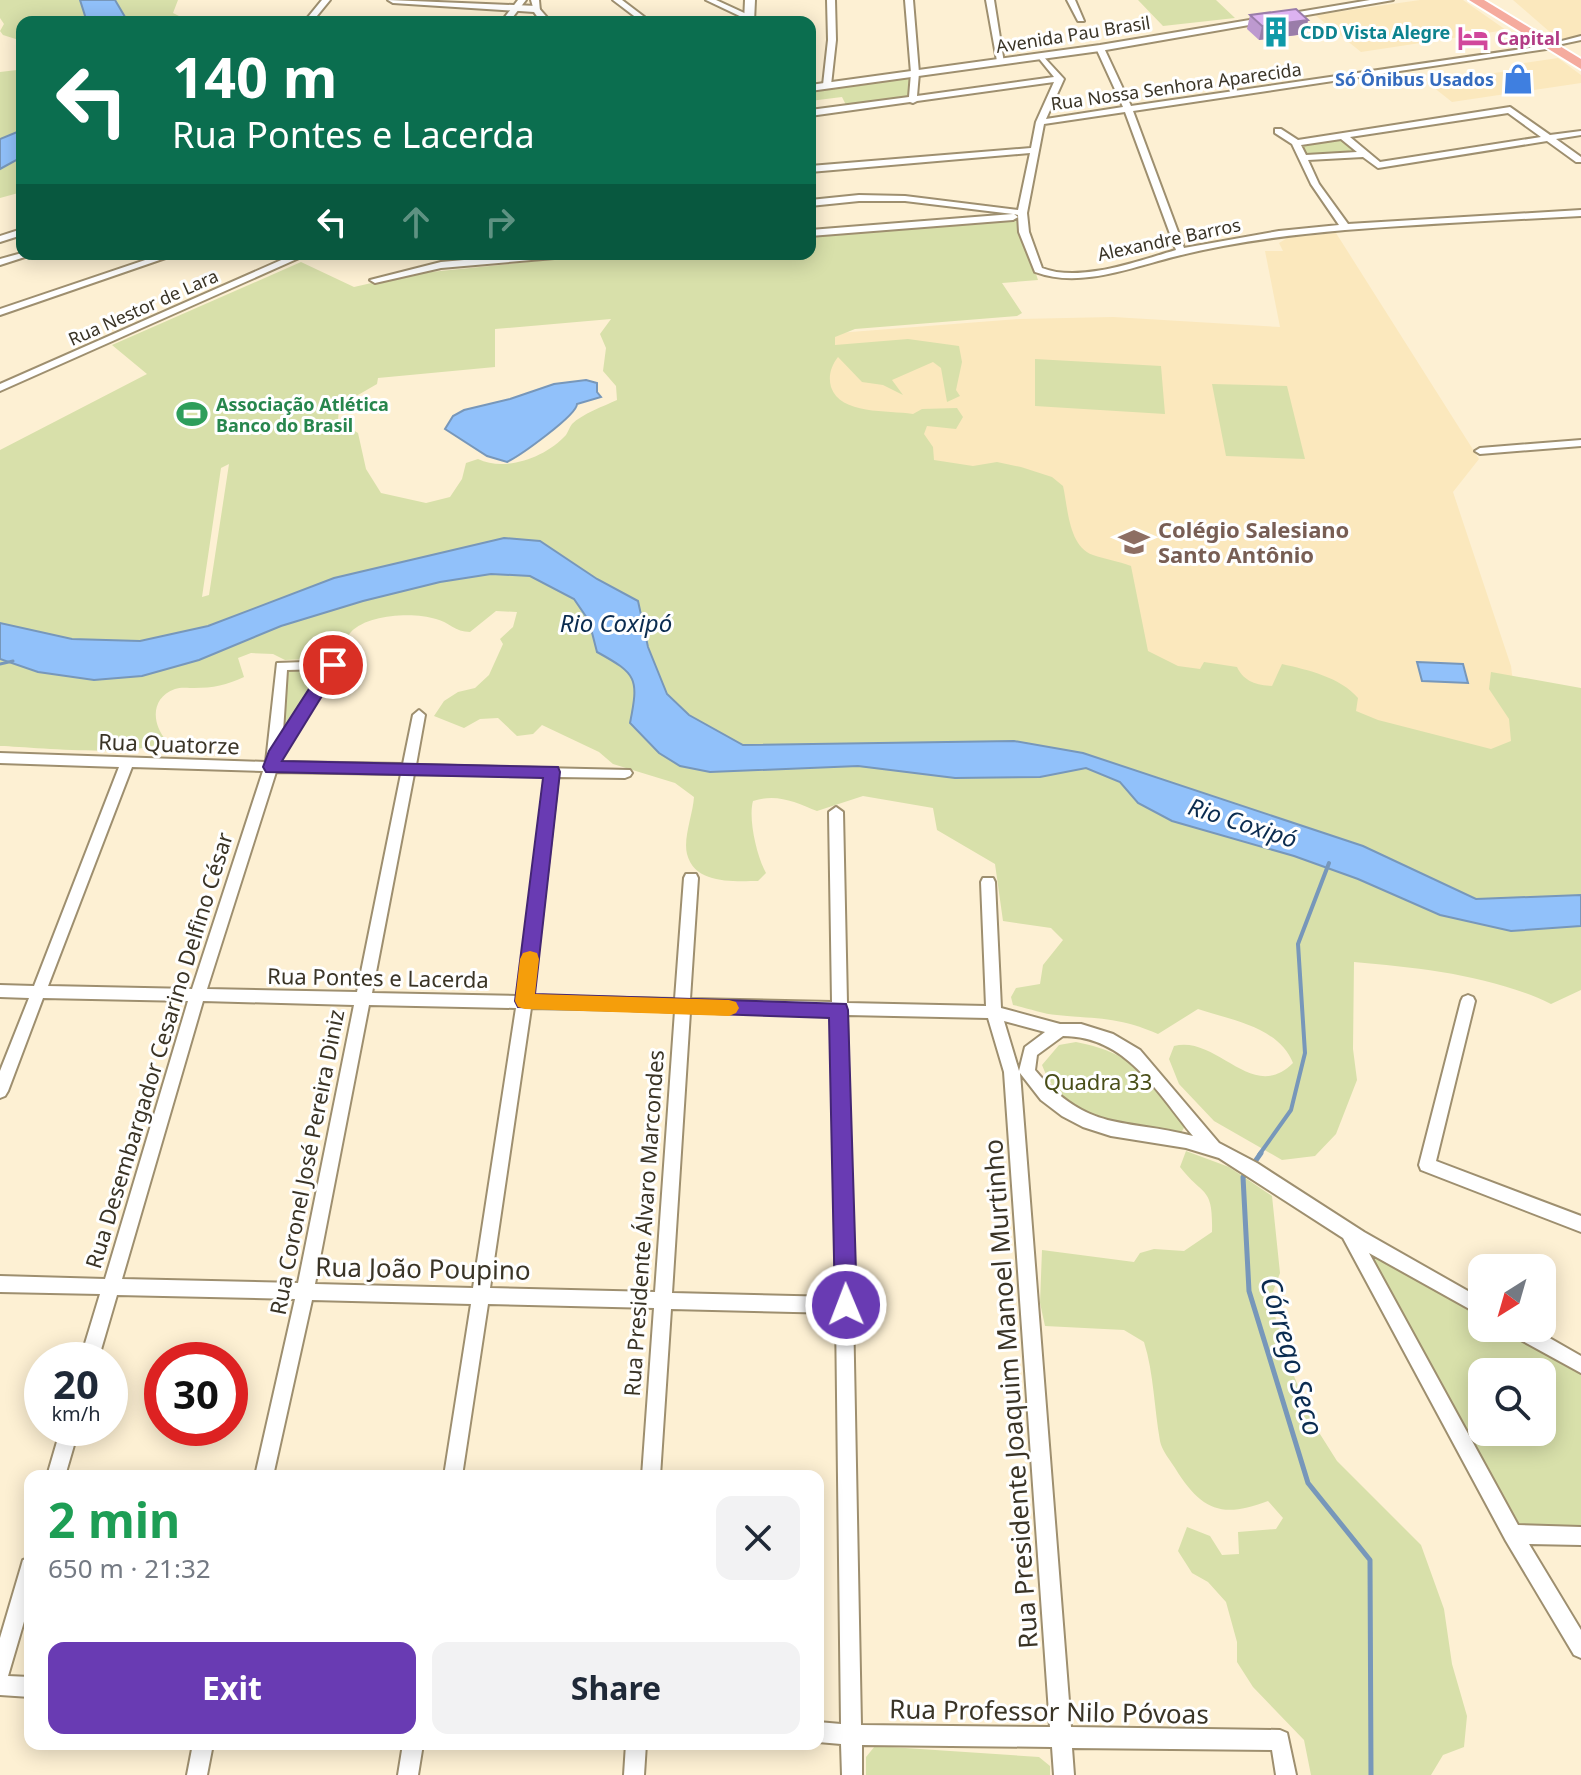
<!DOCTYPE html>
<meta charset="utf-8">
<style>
:root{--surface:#fff;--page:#f2f2f3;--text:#1f2937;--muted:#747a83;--accent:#693bb3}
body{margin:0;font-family:"Noto Sans",sans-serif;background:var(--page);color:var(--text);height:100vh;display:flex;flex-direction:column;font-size:30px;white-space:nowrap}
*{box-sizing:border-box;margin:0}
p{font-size:26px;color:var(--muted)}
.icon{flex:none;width:44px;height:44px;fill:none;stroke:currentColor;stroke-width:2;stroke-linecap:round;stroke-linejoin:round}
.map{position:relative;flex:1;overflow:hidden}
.details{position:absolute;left:24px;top:1470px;width:800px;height:280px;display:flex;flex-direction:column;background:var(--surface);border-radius:16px;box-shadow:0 4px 20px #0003}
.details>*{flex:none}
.guide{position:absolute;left:16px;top:16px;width:800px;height:244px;border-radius:16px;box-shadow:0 4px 20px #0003;background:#0b6e4f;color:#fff;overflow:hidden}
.needle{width:52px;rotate:217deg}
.fabs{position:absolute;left:1468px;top:1254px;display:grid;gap:16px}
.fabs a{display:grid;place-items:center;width:88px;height:88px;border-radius:16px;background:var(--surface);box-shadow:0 4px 20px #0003;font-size:40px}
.speed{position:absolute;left:24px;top:1342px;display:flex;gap:16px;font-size:40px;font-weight:700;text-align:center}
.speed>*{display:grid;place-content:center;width:104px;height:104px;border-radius:50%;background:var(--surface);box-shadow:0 4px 20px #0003;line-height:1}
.speed small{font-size:20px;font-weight:400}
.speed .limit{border:12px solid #d22;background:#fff;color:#111}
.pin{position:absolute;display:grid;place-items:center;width:68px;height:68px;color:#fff;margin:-34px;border:4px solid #fff;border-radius:50%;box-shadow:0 2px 8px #0007}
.me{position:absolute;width:88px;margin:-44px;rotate:359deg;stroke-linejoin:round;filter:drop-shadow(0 0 6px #0008)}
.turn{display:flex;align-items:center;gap:28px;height:168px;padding:0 24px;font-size:36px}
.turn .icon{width:104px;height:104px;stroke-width:2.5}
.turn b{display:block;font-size:56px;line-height:68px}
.lanes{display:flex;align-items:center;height:76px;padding:0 24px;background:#0003;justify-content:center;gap:40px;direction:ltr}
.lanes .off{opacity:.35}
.round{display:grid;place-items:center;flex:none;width:84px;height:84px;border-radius:16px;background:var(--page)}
.overview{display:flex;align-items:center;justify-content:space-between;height:136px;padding:0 24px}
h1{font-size:48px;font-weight:700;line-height:60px;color:#1e9e55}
.action{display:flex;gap:16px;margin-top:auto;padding:16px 24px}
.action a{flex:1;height:92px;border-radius:16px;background:var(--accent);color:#fff;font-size:32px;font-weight:700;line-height:92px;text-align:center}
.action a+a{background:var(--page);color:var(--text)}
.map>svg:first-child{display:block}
</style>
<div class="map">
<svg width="1581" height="1775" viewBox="0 0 1581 1775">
<rect width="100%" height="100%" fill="#fdf0d3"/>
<path fill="#fbe8bd" d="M1420,0H1463L1506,30L1361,52L1315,15Z
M1513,0H1581V36L1559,40Z
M1558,58L1581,75V83L1452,102L1428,83L1521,69L1517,64Z
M1336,233L1479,459L1453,492L1511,666L1539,897L1363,846L1208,795L823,654L825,334L1019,319L1113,317L1280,327L1265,251H1283L1279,243L1289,237Z"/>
<path fill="#d8e0aa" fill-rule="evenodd" d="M0,0H80L87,22H22V41L3,35L0,31L4,24L0,18Z
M115,0H178L173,13L187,20L128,22Z
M1138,0H1216L1235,18L1163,26Z
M17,70L22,71V130L0,139V72Z
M911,76L907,100L846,105L842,97L810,101V91Z
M1342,138L1362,154L1305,157L1299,144Z
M22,157V192L0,198V169Z
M1018,219L1038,280L1002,283L1022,313L1017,316L855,329L835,337V345L908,339L959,346L962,362L956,390L960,396L947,402L941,368L933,362L892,380L903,395L883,385L862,382L838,357C831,366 828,376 831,387C840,415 888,410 913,414L922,409L957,408L963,417L956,429L927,426L924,434L933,447L934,460L973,466L997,462L1021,467L1052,477L1063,486C1068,507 1068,546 1093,555C1105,559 1118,561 1131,566L1148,651L1178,666L1200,669L1204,662L1237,667C1244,682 1257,685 1272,686L1282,664C1308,670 1340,677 1358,698L1356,711L1378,720L1491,749L1511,741L1509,719L1489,689L1491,672L1581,688V895L1476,899L1363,846L1083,753L1014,741L743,745L689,715L667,694L648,647L638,601L597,579L401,564L334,578L208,626L140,641L72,639L0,623V450L147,374L112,345L301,262L354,287L411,274L607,254H810V235ZM611,319L600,334L606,348L603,371L616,386L617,400C604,406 582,414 572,424C569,428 568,432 566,435C545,458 505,472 478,459L466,463L462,479L450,497L426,503L381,493L366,469L358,433L338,421L339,406L377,384L378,378L495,367V329ZM229,464L209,595L202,597L221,468Z
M1035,359L1161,366L1165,414L1035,406Z
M1212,384L1287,386L1305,459L1226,456Z
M491,574L530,576L574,599L589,620L597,652C637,674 639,678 631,723L710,772L858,766L955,778L1040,777L1086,768L1120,782L1138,803L1172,821L1294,856L1511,931L1581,926V990L1551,1004C1491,975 1420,968 1354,962L1353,1049L1357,1080L1336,1134L1315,1156L1282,1160L1214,1121L1179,1084L1169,1059L1174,1046C1218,1035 1252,1104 1293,1063C1279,1027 1231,1020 1198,1009L1158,1034C1119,1017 1098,1019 1057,1015C1043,1014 1028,1008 1013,1005L1011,997L1016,988L1040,984L1043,965L1063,940L1051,928L1003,921L995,864L937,830L933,808L863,796L817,811C795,802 777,793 753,801C748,819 757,857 766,873L758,881C734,881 695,885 687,854C683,838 693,814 694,797L675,783L613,764L599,752L542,725L533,734L517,736L498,718L480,719L464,728L434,716L444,701L458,692L475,688L489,675L503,644L500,639L513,627L517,612L496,611L470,632C455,632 449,622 436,619C414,612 368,614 351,632C345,639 341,650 334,658L285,660L273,654L251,653L238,658L244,677C227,685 213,688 194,688C189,688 180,687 175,689C150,698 152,724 166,740C141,759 36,747 0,746V659L38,672L281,626L363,601L440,582Z
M282,667H329L279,746Z
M1076,1042C1139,1054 1147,1080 1185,1126L1181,1133C1126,1123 1064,1124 1042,1065L1059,1045Z
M1186,1151L1229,1167L1272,1196L1280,1273L1270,1300L1294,1376L1313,1423L1337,1461L1421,1545L1444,1609L1452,1664L1467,1716L1464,1747L1443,1755L1431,1775H1311L1304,1740L1253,1687L1237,1662V1642L1226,1602L1208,1582L1192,1573L1178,1551L1187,1527L1210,1536L1222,1555L1239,1554L1238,1532L1276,1529L1283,1518L1268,1501C1221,1519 1201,1510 1175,1468C1170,1460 1162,1451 1160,1441C1154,1408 1154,1374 1144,1342L1124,1330L1045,1326L1040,1303L1042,1250L1134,1262L1140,1253L1154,1249L1184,1251L1212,1232C1213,1185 1204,1198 1180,1167Z
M1368,1248L1482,1314V1328H1505L1581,1372V1527L1520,1525L1369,1258ZM1482,1372H1542V1432H1482Z
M875,1746L1039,1757L1050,1766V1775H866V1757Z"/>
<path fill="#91c1fa" stroke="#7797ba" stroke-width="2" d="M80,0H115L128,22H87Z
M22,130V157L0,169V139Z
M586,380L597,383V392L601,397L577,404C577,415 521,455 507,462L487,456L445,429L453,416L464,410L510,399L554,384Z
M504,538L540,541L597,579L638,601L648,647L667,694L689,715L743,745L1014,741L1083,753L1363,846L1476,899L1581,895V926L1511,931L1440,915L1358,879L1294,856L1172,821L1138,803L1120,782L1086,768L1040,777L955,778L858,766L710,772L680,766L659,753L630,723C639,678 637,674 597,652L589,621L574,599L530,576L491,574L440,582L363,601L281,626L199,660L142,676L94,680L38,672L0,659V623L72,639L140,641L208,626L334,578Z
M1417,662L1463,664L1468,683L1422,681Z"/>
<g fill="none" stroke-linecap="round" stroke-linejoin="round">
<path stroke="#7797ba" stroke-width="3" d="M0,664L13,661"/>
<path stroke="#7797ba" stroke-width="4" d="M1259,1155L1291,1110L1305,1053L1298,944L1329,863"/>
<path stroke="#7797ba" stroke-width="5" d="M1254,1163L1261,1153
M1246,1174L1243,1177L1249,1291L1308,1483L1370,1560L1371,1775"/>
<g stroke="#9e8f6f" stroke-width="4">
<path id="street" d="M322,0H330L312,22H304Z
M518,0H526L509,22H501Z
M531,0H539L540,11H534Z
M613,0H622L651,22H642Z
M706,0H716L753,17L746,19Z
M827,0H835L836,40L831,85L827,87L823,85L828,40Z
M905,0H913L919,73L917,96L1054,77L1037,56L1041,54L1064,79L1046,119L1123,107L1096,48L1100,46L1104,48L1131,106L1556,44V48H1553L1133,111L1184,248L1279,231L1339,225L1311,184L1292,144L1275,133V129H1281L1298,140L1510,107L1550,135L1581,131V135L1556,139L1581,157V162H1576L1547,141L1378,168L1363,157L1308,160L1319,184L1348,224L1581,210V216C1502,220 1423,224 1345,230C1289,235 1232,242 1177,256C1132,267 1080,289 1035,272L1019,232L1018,215L1014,214L1018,217L1013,220L810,236V230L1013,214L905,201H859L810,206V200L859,195L905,196L1018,210L1030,153L810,172V166L1031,148L1036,122L1054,82L917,101L913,103L910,102L810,116V110L909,97L911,73ZM1125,112L1176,250C1138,261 1080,283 1042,268L1029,232L1027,213L1044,124ZM1508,113L1541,137L1380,162L1350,137ZM1341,139L1357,152L1306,155L1301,145Z
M986,0H994L1004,63L997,61Z
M1067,0H1075L1084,21H1078Z
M1581,36V40L1562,44L1558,42Z
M22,229V235L0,242V236Z
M22,253L34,254L0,265V259Z
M163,254H177L0,315V309Z
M295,254H308L0,391V384Z
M534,254H571L566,257L441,268L375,283L370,280L441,262Z
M1581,440V446L1480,454L1475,451L1480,448Z
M333,661L339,665L279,762L403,764L413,715L419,710L425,715L416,765L630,770L632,773L630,776L625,778L558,777L533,996L675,999L684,878L686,874H696L698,878L690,999L832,1002L829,812L836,807L843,812L847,1003L986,1006L981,882L983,878H993L995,882L1001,1008L1060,1024H1081L1113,1034L1140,1050L1219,1143L1257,1163L1364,1232L1482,1299V1316L1369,1253L1518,1525L1581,1527V1545L1529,1544L1581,1630V1658L1574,1655L1506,1541L1343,1238L1219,1158L1186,1148L1111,1136L1083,1127L1062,1116L1041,1100L1020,1073L1071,1727L1280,1730L1287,1733L1296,1775H1276L1272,1750L1072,1748L1074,1775H1054L1052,1747L862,1745V1775H842L841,1744L818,1742V1722L841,1724L836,1313L671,1309L660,1476H642L654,1308L488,1304L462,1476H444L471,1304L312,1300L273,1476H255L295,1299L117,1295L98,1360H80L100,1294L0,1292V1276L105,1279L188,1001L43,998L8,1091L5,1096L0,1098V1071L29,998L0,997V985L34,986L119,767L0,763V753L266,762L277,663ZM324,669L283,732L287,670ZM132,767L263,771L192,989L48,986ZM276,772L401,774L357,992L207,989ZM414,774L545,776L518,996L372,993ZM203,1001L354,1005L298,1283L122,1279ZM369,1005L516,1008L473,1288L315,1284ZM531,1008L675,1011L655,1292L490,1288ZM690,1012L832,1015L836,1297L672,1293ZM847,1015L988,1018L1004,1072L1050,1727L861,1725L853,1309L855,1305L853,1301ZM1004,1021L1045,1032L1025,1047L1019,1071ZM1063,1036C1126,1036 1157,1092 1193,1136C1123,1118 1088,1133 1035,1070L1037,1055Z
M1468,995L1473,997L1475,1001L1436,1161L1581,1216V1232L1421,1170L1419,1165L1461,1001L1463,997Z
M1507,1328H1532L1581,1356V1373L1510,1334Z
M61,1428H79L65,1476H47Z
M30,1558V1601L8,1676L30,1677V1697L0,1695V1638L21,1567L23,1560Z
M193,1744H213L207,1775H187Z
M403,1744H423L418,1775H398Z
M626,1744H646L644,1775H624Z"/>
</g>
<g stroke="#9e8f6f" stroke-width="4">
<path id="secondary" d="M388,0L537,6L551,22H541L534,12L393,3Z
M745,0H755L754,22H744Z
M1370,0H1393L1100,51L810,91V85L1100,45Z"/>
</g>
<g stroke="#fff" stroke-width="4">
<path id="highway" d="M1469,0H1484L1581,59V69Z"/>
</g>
<use href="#street" fill="#fff" fill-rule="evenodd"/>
<use href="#secondary" fill="#fff" fill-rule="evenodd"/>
<use href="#highway" fill="#f5ab9e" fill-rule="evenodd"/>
</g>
<path fill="#bd99cf" d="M1250,15L1308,20L1305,34L1259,40L1247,29Z"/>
<path fill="#9a7da9" d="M1308,20L1305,34L1259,40L1262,26Z"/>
<path fill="#dcb2f1" stroke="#9a7da9" stroke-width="2" d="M1296,9L1308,20L1262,26L1250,15Z"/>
<path fill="#693bb3" stroke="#442674" stroke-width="2" d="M333,660L341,665L282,761L558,767L560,772L535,994L846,1004L848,1010L857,1305L853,1312L846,1315L838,1312L835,1305L829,1018L518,1007L515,1001L543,778L266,772L263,767L269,751L327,661Z"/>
<path fill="#f59e0b" d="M530,951L537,953L539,959L535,994L729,1000L736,1002L739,1008L736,1013L729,1016L525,1009L518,1007L515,1001L520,959L523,953Z"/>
<defs>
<g id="building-bare" transform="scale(2.4)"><path d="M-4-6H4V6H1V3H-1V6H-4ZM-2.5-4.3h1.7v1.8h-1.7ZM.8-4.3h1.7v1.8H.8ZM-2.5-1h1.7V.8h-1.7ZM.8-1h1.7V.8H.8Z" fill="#0f9aa8" stroke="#fff" stroke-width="2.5" paint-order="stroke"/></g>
<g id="hotel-bare" transform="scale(2.4)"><path d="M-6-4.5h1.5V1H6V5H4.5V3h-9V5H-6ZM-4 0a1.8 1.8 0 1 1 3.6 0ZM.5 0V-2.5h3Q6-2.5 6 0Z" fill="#d1479c" stroke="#fff" stroke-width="2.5" paint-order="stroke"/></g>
<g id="shop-bare" transform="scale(2.4)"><path d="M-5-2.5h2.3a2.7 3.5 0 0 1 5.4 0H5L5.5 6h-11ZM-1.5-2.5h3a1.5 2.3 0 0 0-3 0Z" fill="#3f7fe0" stroke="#fff" stroke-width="2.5" paint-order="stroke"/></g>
<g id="stadium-bare" transform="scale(2.4)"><path d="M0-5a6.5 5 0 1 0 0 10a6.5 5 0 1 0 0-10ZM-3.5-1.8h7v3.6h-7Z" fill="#2e9e5b" stroke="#fff" stroke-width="2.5" paint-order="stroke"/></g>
<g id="school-bare" transform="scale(2.4)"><path d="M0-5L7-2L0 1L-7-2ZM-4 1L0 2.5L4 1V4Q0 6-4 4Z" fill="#8d6e63" stroke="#fff" stroke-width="2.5" paint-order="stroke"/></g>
</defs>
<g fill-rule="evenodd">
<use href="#building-bare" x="1276" y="32"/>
<use href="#hotel-bare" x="1473" y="38"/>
<use href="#shop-bare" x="1518" y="79"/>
<use href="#stadium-bare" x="192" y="414"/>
<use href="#school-bare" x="1134" y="542"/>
</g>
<g text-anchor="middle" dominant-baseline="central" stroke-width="6" stroke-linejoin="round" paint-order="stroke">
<g font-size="18" font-weight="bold" fill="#0d838f" stroke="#fff" text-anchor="start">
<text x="1300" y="32">CDD Vista Alegre</text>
</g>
<g font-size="18" fill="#3a3426" stroke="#fff">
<text transform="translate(1073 34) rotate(-9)">Avenida Pau Brasil</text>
<text transform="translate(1176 86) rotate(-8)">Rua Nossa Senhora Aparecida</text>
<text transform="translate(1169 239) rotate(-12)">Alexandre Barros</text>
<text transform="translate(143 307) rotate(-24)">Rua Nestor de Lara</text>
</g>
<g font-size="18" font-weight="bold" fill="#b23c85" stroke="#fff" text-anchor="start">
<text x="1497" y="38">Capital</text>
</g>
<g font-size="18" font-weight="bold" fill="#366cbe" stroke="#fff" text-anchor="end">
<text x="1494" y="79">Só Ônibus Usados</text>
</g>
<g font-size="18" font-weight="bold" fill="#27864d" stroke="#fff" text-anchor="start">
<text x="216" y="404">Associação Atlética<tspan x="216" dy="21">Banco do Brasil</tspan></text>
</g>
<g font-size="22" font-weight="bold" fill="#785e54" stroke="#fff" text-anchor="start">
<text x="1158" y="529">Colégio Salesiano<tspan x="1158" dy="25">Santo Antônio</tspan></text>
</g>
<g font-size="22" fill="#3a3426" stroke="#fff">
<text transform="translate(169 743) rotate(2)">Rua Quatorze</text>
<text transform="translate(378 977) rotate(1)">Rua Pontes e Lacerda</text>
<text transform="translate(158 1050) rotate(-73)">Rua Desembargador Cesarino Delfino César</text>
<text transform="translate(306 1162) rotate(-79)">Rua Coronel José Pereira Diniz</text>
<text transform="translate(643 1223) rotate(-86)">Rua Presidente Álvaro Marcondes</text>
</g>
<g font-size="22" fill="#494e18" stroke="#fff">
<text x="1098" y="1081">Quadra 33</text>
</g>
<g font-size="24" font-style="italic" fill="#0b2c50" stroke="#fff">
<text x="616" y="622">Rio Coxipó</text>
<text transform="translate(1243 822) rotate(18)">Rio Coxipó</text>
</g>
<g font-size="26" fill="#3a3426" stroke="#fff">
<text transform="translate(423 1268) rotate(1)">Rua João Poupino</text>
<text transform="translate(1010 1394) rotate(-94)">Rua Presidente Joaquim Manoel Murtinho</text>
<text transform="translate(1049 1711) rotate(1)">Rua Professor Nilo Póvoas</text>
</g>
<g font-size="28" font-style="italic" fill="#0b2c50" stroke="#fff">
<text transform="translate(1293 1356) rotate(74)">Córrego Seco</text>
</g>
</g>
</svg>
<div class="fabs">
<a><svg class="needle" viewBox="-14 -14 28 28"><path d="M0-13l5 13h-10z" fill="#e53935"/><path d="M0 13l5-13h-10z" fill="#747a83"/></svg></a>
<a><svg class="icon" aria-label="search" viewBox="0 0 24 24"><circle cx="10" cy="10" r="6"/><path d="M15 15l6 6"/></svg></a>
</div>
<div class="speed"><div>20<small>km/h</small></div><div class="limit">30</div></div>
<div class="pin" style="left:333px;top:665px;background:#d93025"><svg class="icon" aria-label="arrive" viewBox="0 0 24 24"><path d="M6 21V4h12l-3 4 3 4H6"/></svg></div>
<svg class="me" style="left:846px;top:1305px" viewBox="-20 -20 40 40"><circle r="17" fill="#693bb3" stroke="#fff" stroke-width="3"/><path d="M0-11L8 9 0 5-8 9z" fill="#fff"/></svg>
<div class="guide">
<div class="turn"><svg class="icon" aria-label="left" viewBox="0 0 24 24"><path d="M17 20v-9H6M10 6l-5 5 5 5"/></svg><div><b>140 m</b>Rua Pontes e Lacerda</div></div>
<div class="lanes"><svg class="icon" aria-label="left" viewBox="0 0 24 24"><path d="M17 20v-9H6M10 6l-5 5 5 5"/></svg><svg class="icon off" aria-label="ahead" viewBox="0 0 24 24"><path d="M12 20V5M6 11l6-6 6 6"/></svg><svg class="icon off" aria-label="right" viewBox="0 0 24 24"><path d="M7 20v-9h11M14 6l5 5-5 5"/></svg></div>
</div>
<section class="details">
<div class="overview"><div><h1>2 min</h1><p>650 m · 21:32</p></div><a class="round"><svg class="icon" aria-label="close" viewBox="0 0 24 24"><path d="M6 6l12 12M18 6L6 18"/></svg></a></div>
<div class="action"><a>Exit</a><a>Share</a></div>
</section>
</div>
